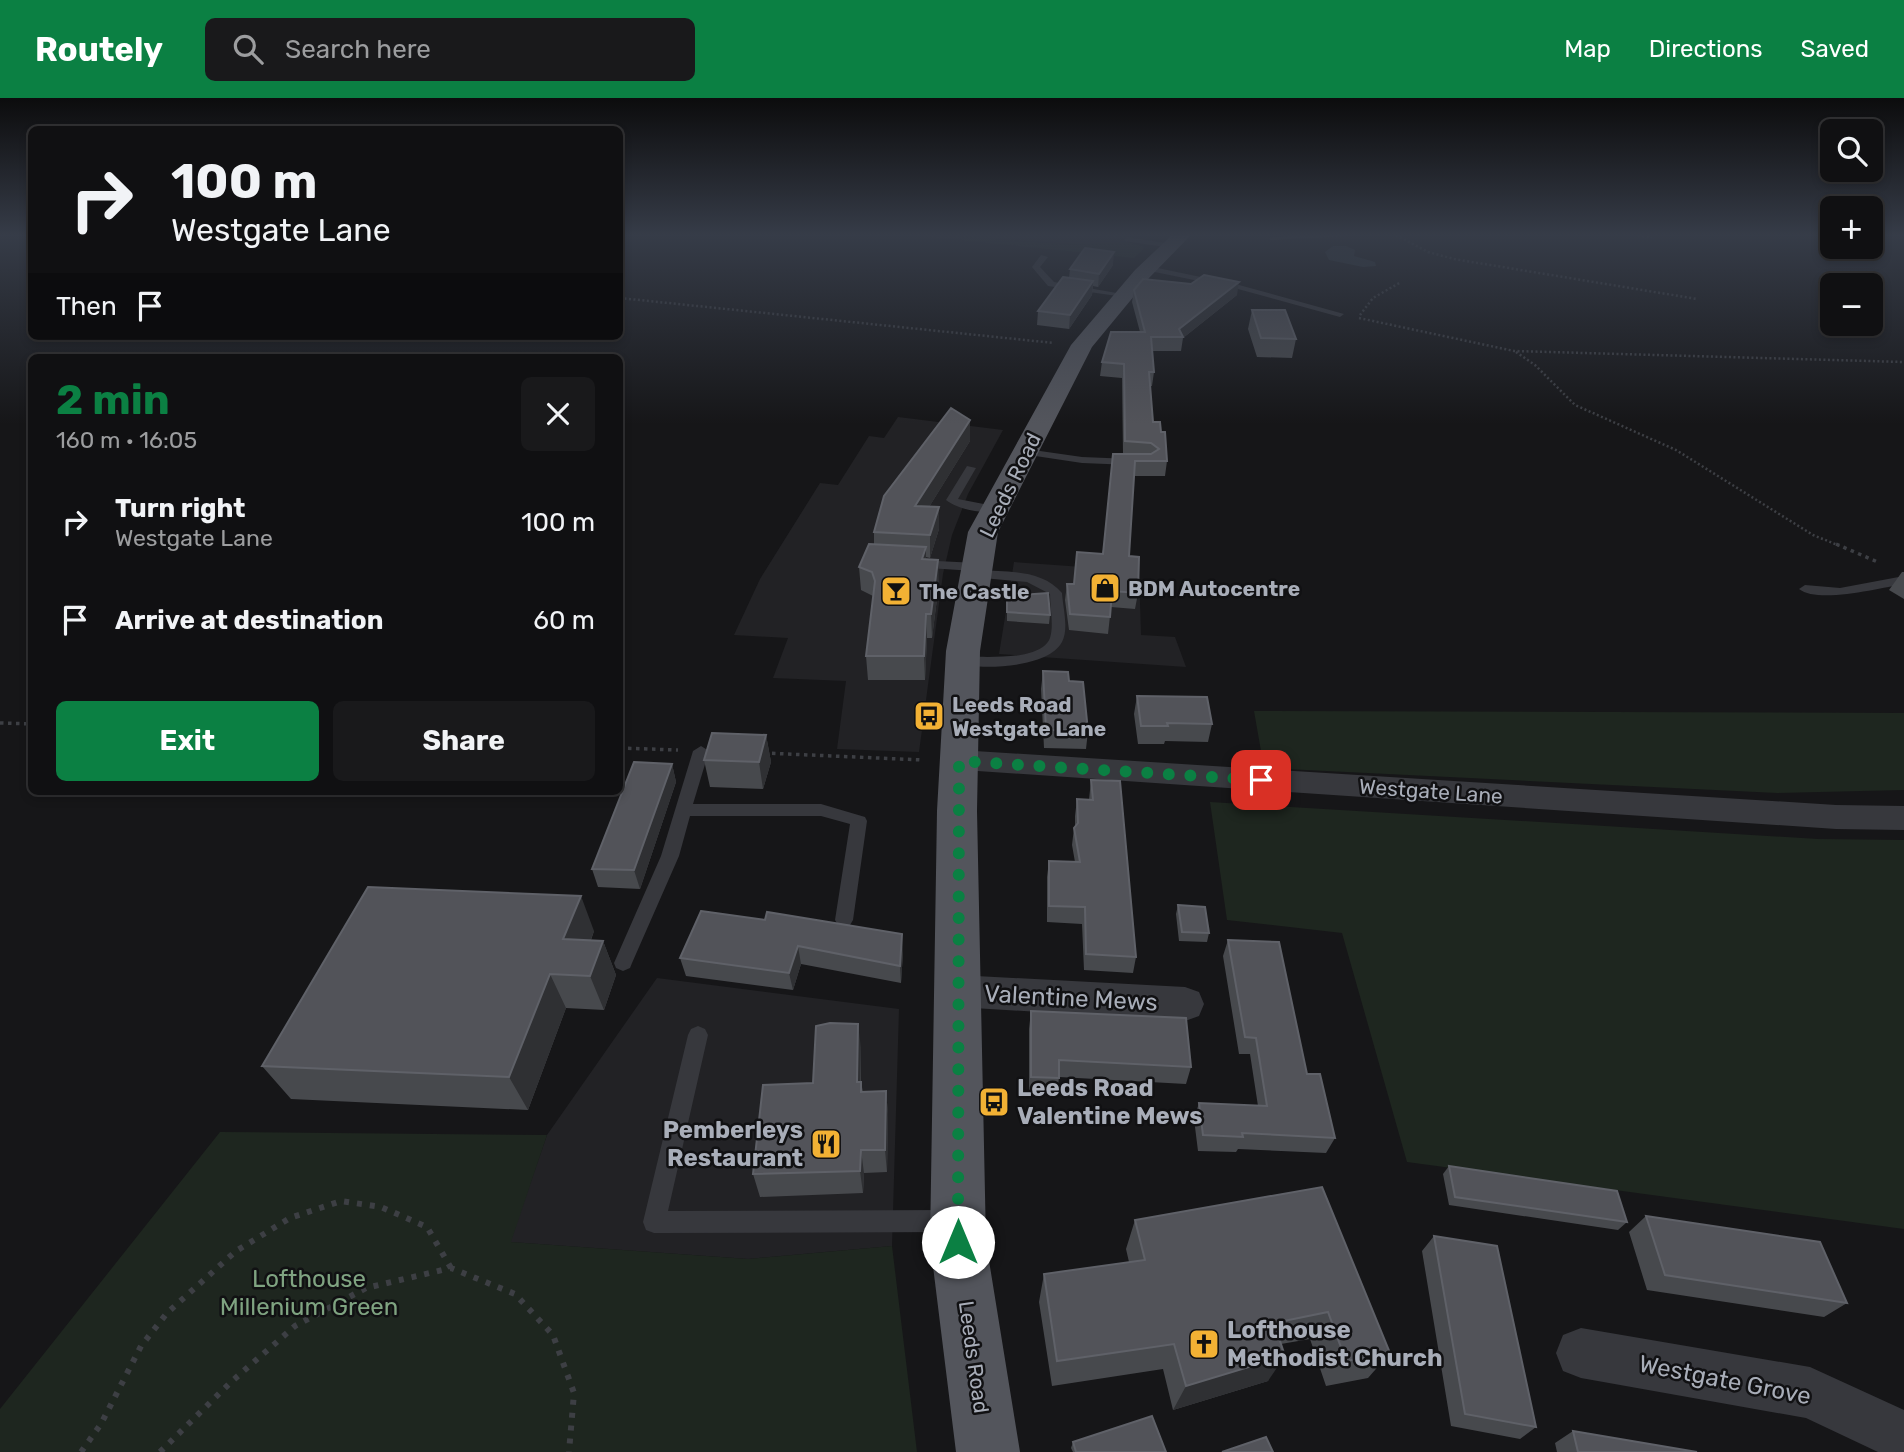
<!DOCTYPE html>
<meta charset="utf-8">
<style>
:root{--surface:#101012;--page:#19191b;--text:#f1f3f6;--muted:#9c9d9f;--line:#303032;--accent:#0b8043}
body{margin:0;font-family:Rubik,sans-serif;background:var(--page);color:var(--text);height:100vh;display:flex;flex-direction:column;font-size:26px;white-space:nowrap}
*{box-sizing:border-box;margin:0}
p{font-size:23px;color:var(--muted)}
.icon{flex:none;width:38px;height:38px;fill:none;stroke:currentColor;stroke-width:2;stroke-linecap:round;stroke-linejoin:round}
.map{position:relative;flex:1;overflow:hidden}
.details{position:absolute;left:28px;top:256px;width:595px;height:441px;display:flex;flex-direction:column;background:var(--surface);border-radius:10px;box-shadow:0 4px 10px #0003,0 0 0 2px var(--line)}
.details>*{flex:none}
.banner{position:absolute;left:28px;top:28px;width:595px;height:214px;border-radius:10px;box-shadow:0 4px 10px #0003,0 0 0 2px var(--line);background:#101012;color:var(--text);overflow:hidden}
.buttons{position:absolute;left:1820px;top:21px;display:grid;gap:14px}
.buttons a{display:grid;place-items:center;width:63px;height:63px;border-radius:10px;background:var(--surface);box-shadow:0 4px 10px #0003,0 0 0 2px var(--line);font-size:35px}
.pin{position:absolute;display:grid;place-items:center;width:60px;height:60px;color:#fff;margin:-30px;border-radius:14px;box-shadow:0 4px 10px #0006}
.me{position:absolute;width:77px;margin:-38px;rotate:0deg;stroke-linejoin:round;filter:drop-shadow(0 0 5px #0008)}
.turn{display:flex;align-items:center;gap:24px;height:147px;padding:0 28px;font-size:32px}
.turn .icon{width:91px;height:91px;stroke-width:2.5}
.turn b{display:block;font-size:49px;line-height:60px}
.then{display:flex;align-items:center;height:66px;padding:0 28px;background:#0003;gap:14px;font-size:26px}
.round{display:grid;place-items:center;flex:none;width:74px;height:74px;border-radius:10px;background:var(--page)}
.overview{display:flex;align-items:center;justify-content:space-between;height:119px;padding:0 28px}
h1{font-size:42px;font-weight:700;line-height:52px;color:var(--accent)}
.cta{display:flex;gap:14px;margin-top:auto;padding:14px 28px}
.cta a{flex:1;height:80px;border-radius:10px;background:var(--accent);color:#fff;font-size:28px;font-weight:700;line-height:80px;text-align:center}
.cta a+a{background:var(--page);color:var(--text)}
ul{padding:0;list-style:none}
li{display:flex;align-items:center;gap:21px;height:98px;padding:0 28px}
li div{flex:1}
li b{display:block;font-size:26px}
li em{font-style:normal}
header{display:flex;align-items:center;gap:42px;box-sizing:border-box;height:98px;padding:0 35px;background:var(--accent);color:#fff}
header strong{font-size:33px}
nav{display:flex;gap:38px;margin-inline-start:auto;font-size:24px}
.search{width:490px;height:63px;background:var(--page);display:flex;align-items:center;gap:18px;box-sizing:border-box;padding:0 24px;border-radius:10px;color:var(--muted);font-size:26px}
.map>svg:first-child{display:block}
</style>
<header>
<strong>Routely</strong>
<div class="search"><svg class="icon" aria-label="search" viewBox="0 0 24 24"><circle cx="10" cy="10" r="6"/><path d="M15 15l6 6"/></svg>Search here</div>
<nav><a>Map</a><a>Directions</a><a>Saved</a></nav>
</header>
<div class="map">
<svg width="1904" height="1354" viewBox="0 0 1904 1354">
<rect width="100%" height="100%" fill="#161618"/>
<path fill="#222225" d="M910,137H1129L1127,144L1104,148L963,139L960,142Z
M898,319L1003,332L968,396L952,437L943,476L919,654L837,651L846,583L773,580L788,540L734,537L760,481L820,385L838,387L869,338L884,340Z
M1014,464L1139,473L1141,537L1175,539L1186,569L999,556Z
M657,880L899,911L892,1148L748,1161L510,1144L547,1037Z"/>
<path fill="#1e261f" d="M963,139L1079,147L1127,144L1145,149L1134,160L960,142Z
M1254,613L1904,615V692L1777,695L1264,670Z
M1210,704L1818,741L1904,742V1131L1407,1064L1342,835L1227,822Z
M220,1034L547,1037L511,1144L748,1161L892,1148L917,1354H0V1311Z"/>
<path fill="#2c353c" d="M1333,148H1346L1355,152L1354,158L1375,164L1376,168L1363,169L1329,162L1325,154Z"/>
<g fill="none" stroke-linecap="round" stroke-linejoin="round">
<path stroke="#3d3f44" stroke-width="2.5" stroke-dasharray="2 2.5" stroke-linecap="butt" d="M1396,137L1428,154L1454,161L1697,201
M1638,137L1652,140
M620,200L1054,245
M1360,217L1373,200L1401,184
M1359,220L1514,253L1904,264
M1516,254L1535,267L1575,307L1676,352L1813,437L1840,448"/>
<path stroke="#3d3f44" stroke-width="3.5" stroke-dasharray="3.5 4.5" stroke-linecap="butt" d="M1836,446L1880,465
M0,625L32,626
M620,650L678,652
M764,655L923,662"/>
<path stroke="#3d3f44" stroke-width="6" stroke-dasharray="5 8" stroke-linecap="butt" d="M81,1354L101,1326L141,1248L167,1215L236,1153L290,1120L341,1103L381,1109L427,1129L451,1170
M160,1354L231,1284L295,1228L366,1190L451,1170L515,1196L553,1237L574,1295L569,1354"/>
<path fill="#37383d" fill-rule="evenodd" d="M1368,137L1271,142L1267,140L1304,137Z
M1127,139L1172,146L1176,148L1172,150L1124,143Z
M1041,157L1048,159L1040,169L1054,184L1128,197L1124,199L1048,188L1032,169Z
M1148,168L1239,187L1344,216L1340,219L1238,191L1145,172Z
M1026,351L1082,359L1131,361L1136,364L1131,367L1082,365L1022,356L1021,354Z
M967,368L976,370L958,401L999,409V413C983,416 959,412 946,402Z
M917,462L977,465L983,469L979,472C1007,474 1042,471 1062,495C1063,510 1069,531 1062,544C1048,570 983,572 958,566L956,563L963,559C984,558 1041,564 1050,540C1054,527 1050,510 1050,496L1027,484L972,479L970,476L974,473L913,469L911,466Z
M1904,478V486C1880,490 1818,506 1799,491L1805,487L1840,490Z
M701,648L709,653L693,706H821L865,719L867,723L853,822L850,827L844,829L838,827L835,822L850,726L821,718H690L679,758L632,865L630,870L623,873L616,870L614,865L661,758L693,653Z
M698,928L705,931L708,937L668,1113L952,1112L960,1115L963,1123L960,1131L952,1134L654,1135L646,1132L643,1124L688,937L691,931Z"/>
<path fill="#37383d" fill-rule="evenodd" d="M959,652L1836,707L1904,708V732L1836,731L948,671L943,663L948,655Z
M957,877L1185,889L1199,894L1204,906L1199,918L1185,923L957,909L943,904L938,893L943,882Z
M1581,1230L1810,1269L1904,1312V1354H1878L1806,1320L1581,1280L1563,1273L1556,1255L1563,1237Z"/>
<path fill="#53555c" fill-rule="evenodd" d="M1172,137H1191L1149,180L1092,249L998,434L980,553L977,713L986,1144L1020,1354H956L930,1144L937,713L946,553L968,434L1071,247L1135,172Z"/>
</g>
<path fill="#47494d" d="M1113,167L1098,189L1093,188L1092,197L1069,231L1037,227L1038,213L1069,180L1070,171Z
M1134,192L1237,197L1183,240L1181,253H1152L1154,274L1152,288H1150L1153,324L1161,334L1167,363L1165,378H1134L1129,458L1138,495L1135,511L1111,509L1108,536L1069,532L1065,502L1067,486H1074L1102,456L1123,356L1122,280L1100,278L1102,264L1140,234L1132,204Z
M1252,212L1296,241L1292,260L1257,259L1248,231Z
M970,322V343L929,409L939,431L930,460L926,459V461L939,485L932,540H927L925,582H868L866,558L873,498L861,492L859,469L874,446V434Z
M1902,474H1904V501L1889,492Z
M1007,498L1050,517L1049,526L1007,523Z
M1043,573L1069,583L1088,633L1086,651L1044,650L1041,591Z
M1137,598L1212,626L1208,644L1165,643L1164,646H1138L1134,616Z
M766,637L771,664L763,691L710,689L704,662Z
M672,666L676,684L640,791L598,789L592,771Z
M1091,682L1136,859L1133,875L1084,872L1082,826L1047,824V779L1049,763L1075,764L1072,747L1074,730L1075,728V718L1077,701L1089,702Z
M1178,807L1209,835L1207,844L1179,843L1176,816Z
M701,813L903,854L901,885L801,866L793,892L686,878L680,860Z
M594,833L591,842L603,843L616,877L604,912L566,910L528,1012L291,1001L262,968Z
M1228,842L1307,976L1335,1040L1326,1055L1238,1051L1236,1054L1198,1053L1194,1021L1199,1005L1258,1008L1250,956H1239L1223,858Z
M1031,913L1191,969L1186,986L1059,979L1057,997L1029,996V931Z
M861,950V984L863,994L886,993L888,1016L887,1074L864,1075L863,1095L760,1099L753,1076Z
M1449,1068L1627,1124L1618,1132L1449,1107L1443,1076Z
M1322,1089L1390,1255L1368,1280L1326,1288L1310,1241L1281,1246L1268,1283L1173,1312L1163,1271L1052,1288L1039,1204L1044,1176L1129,1164L1126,1151L1135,1122Z
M1646,1118L1847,1205L1824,1219L1647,1192L1629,1134Z
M1434,1138L1536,1329L1520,1341L1451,1328L1422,1153Z
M1573,1333L1697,1354H1557L1555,1345Z
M1073,1344L1166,1354H1073L1071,1350Z"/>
<path fill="#2f3033" d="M1114,154L1113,167L1098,189L1099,176Z
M1093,183L1092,197L1069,231L1070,217Z
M1239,184L1237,197L1183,240L1179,231Z
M970,322V343L916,430L915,408Z
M939,409V431L930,460V437Z
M926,449V472L922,461Z
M938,462L939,485L932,540L931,516Z
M926,516L927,540L925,582L924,558Z
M766,637L771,664L763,691L759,664Z
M672,666L676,684L640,791L634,772Z
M581,798L594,833L578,876L563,841Z
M902,836L903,854L901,885L900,868Z
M603,843L616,877L604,912L590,878Z
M798,848L801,866L793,892L789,875Z
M550,876L566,910L528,1012L509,979Z
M858,926L861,950L860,1008L857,984Z
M886,993L888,1016L887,1074L885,1052Z
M861,1052L864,1075L863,1095L860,1073Z
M1285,1258L1268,1283L1173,1312L1186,1288Z"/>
<path fill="#525359" stroke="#5f6168" stroke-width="2" d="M1085,150L1114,154L1099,176L1070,171Z
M1204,177L1239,184L1179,231L1183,239H1151L1154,274H1149L1153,324H1160L1161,334H1165L1167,363H1135L1129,458L1139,459L1138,495L1112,493L1110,519L1070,516L1067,486H1074L1077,454L1103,456L1113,356H1151L1159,351L1151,345L1125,343L1124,266L1102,264L1111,234H1145L1134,192L1143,181L1191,186Z
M1063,179L1093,183L1070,217L1038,213Z
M1252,212H1285L1296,241L1261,240Z
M951,310L970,322L915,408L939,409L930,437L874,434L884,398Z
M869,446L926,449L922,461L938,462L931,516H926L924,558H866L875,483L872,474L859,469Z
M1048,495L1050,517L1007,514V498Z
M1043,573L1068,574L1069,583L1083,584L1088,633L1046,632Z
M1137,598L1207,599L1212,626L1167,625L1168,628H1141Z
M712,635L766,637L759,664L704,662Z
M634,664L672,666L634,772L592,771Z
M1091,682L1120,683L1136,859L1086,856L1085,809L1049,808V763L1080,764L1074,730L1078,725L1077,701L1093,702Z
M368,789L581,798L563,841L603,843L590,878L550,876L509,979L262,968Z
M1178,807L1205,809L1209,835L1182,834Z
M701,813L765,822L767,814L902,836L900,868L798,848L789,875L680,860Z
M1228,842L1279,844L1307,976H1320L1335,1040L1242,1035L1243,1039L1203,1037L1199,1005L1267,1008L1256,940L1245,939Z
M1031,913L1186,920L1191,969L1059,962V980L1031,979Z
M830,925L858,926L857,984H861V994L886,993L885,1052H861L860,1073L753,1076L763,987L813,985L816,928Z
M1449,1068L1617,1093L1627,1124L1455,1099Z
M1322,1089L1390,1255L1346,1263L1328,1214L1274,1225L1285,1258L1186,1288L1174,1246L1057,1263L1044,1176L1145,1162L1135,1122Z
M1646,1118L1820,1144L1847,1205L1665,1177Z
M1434,1138L1497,1148L1536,1329L1465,1316Z
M1152,1318L1166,1354H1076L1073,1344Z
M1573,1333L1697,1354H1578Z
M1266,1339L1273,1354H1222Z"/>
<linearGradient id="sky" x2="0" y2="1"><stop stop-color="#0c0c0d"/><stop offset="0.42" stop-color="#363c48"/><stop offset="1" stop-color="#363c48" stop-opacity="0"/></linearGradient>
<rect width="1904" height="326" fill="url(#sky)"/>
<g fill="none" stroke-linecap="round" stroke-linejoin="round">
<path stroke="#0b8043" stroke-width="12" stroke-dasharray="0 21.6" d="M958,1144L959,663L1261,682"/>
</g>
<defs>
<g id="shop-square" transform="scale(1.575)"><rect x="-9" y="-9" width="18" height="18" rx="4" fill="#f2b134" stroke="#111113"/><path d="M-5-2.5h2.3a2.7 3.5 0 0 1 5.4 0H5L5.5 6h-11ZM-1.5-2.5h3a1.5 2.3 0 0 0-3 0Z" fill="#111"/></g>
<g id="bar-square" transform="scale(1.575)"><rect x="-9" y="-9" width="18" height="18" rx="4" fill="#f2b134" stroke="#111113"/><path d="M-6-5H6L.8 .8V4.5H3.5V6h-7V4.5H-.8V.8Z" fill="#111"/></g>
<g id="bus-square" transform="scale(1.575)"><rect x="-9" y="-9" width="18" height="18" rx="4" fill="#f2b134" stroke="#111113"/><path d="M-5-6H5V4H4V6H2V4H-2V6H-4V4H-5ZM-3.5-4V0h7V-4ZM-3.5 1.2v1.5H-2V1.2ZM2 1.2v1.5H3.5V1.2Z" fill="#111"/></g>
<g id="restaurant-square" transform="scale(1.575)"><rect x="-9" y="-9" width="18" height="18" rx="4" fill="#f2b134" stroke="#111113"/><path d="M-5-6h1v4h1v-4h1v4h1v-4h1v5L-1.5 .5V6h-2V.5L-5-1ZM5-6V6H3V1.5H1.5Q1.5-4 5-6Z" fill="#111"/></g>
<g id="church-square" transform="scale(1.575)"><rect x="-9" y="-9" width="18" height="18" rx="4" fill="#f2b134" stroke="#111113"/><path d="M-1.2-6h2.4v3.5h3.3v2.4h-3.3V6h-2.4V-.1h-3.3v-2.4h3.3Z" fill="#111"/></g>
</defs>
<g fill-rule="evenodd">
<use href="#shop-square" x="1105" y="490"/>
<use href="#bar-square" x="896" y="493"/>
<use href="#bus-square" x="929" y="618"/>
<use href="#bus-square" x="994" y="1004"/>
<use href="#restaurant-square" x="826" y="1046"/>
<use href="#church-square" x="1204" y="1246"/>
</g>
<g text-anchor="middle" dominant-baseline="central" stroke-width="5" stroke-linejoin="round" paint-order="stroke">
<g font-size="21" fill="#a8adb8" stroke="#111113">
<text transform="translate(1010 387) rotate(-64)">Leeds Road</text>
<text transform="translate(1431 693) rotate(4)">Westgate Lane</text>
<text transform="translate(974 1259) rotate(82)">Leeds Road</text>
</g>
<g font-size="21" font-weight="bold" fill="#a8adb8" stroke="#111113" text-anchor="start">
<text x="1128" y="490">BDM Autocentre</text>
<text x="919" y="493">The Castle</text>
<text x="952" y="606">Leeds Road<tspan x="952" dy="24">Westgate Lane</tspan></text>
</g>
<g font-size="24" fill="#a8adb8" stroke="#111113">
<text transform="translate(1071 900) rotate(3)">Valentine Mews</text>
<text transform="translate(1725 1282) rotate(11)">Westgate Grove</text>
</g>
<g font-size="24" font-weight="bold" fill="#a8adb8" stroke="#111113" text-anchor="start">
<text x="1017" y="990">Leeds Road<tspan x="1017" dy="28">Valentine Mews</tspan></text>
<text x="803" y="1032" text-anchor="end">Pemberleys<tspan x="803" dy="28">Restaurant</tspan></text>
<text x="1227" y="1232">Lofthouse<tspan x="1227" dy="28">Methodist Church</tspan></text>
</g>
<g font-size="24" fill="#7fa381" stroke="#111113">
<text x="309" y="1181">Lofthouse<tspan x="309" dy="28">Millenium Green</tspan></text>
</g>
</g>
</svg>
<div class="buttons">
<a><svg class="icon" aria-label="search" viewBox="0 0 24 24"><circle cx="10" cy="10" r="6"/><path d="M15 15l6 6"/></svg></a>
<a>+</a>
<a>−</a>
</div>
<div class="pin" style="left:1261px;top:682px;background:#d93025"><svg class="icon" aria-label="arrive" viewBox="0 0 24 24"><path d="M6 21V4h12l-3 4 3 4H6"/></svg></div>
<svg class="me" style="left:958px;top:1144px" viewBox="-20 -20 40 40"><circle r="19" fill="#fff"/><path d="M0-13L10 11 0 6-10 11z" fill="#0b8043"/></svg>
<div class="banner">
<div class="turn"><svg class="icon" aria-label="right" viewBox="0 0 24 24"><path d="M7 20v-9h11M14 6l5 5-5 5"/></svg><div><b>100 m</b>Westgate Lane</div></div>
<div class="then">Then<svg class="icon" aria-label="arrive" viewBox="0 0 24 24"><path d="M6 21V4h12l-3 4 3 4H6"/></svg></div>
</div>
<section class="details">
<div class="overview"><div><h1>2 min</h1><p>160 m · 16:05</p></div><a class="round"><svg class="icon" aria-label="close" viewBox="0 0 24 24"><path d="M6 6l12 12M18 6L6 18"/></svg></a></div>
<ul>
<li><svg class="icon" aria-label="right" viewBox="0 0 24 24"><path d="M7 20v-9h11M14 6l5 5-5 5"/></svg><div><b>Turn right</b><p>Westgate Lane</p></div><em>100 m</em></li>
<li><svg class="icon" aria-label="arrive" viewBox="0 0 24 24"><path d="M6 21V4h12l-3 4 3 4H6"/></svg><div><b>Arrive at destination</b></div><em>60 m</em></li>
</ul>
<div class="cta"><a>Exit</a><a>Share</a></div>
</section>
</div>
